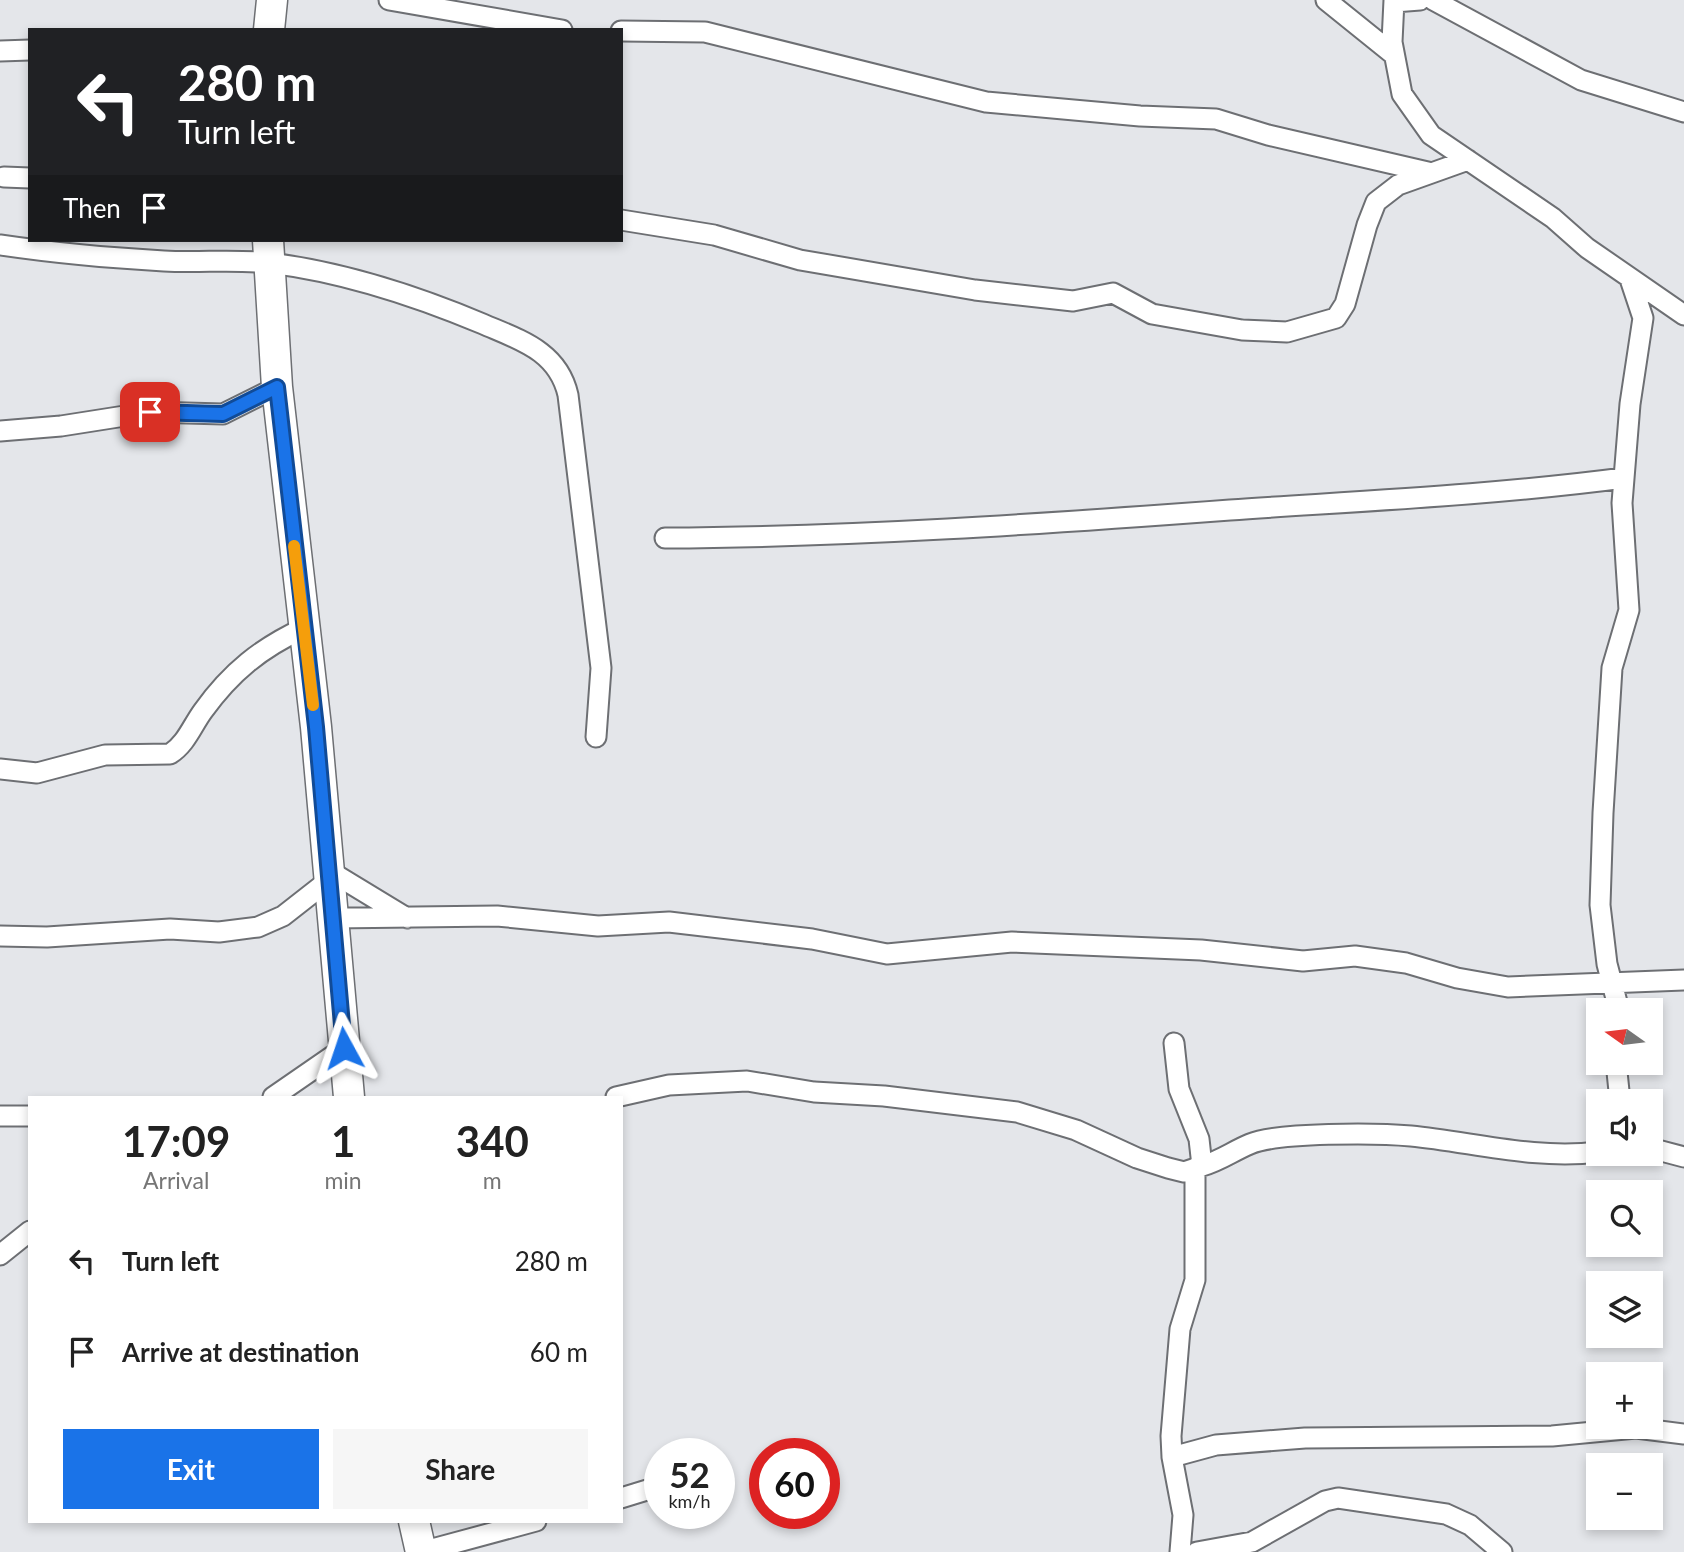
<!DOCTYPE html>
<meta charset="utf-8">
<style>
:root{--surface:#fff;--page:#f6f6f6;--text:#222;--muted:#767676;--accent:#1a73e8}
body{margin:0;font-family:Lato,sans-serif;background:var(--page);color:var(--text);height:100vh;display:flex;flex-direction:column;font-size:26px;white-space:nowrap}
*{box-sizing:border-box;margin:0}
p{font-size:23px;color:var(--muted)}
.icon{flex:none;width:38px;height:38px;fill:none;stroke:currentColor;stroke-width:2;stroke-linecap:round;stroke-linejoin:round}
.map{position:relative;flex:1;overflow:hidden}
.side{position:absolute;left:28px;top:1096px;width:595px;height:427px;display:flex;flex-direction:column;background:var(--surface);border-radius:0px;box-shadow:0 4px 10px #0003}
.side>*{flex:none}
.banner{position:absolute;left:28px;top:28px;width:595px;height:214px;border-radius:0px;box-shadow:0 4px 10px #0003;background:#202124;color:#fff;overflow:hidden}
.needle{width:46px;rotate:284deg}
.buttons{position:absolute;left:1586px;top:998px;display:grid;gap:14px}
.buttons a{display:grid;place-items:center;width:77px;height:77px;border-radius:0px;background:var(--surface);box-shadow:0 4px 10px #0003;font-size:35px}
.speed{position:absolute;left:644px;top:1438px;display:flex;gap:14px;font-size:35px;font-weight:700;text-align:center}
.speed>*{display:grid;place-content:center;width:91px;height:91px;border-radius:50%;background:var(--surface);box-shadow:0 4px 10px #0003;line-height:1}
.speed small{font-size:18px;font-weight:400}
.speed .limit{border:10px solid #d22;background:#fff;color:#111}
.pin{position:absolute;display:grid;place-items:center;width:60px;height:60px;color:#fff;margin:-30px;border-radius:14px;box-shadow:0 4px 10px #0006}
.me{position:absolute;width:77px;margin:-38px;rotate:355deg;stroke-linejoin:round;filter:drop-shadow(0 0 5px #0008)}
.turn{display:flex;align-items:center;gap:24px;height:147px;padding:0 35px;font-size:32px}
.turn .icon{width:91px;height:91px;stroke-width:2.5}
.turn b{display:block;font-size:49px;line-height:60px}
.then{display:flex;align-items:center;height:66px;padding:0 35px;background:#0003;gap:14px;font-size:26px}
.eta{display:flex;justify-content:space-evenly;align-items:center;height:119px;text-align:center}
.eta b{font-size:42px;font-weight:700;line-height:49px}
.button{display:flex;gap:14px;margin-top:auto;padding:14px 35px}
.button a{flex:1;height:80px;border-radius:0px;background:var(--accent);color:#fff;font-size:28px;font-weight:700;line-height:80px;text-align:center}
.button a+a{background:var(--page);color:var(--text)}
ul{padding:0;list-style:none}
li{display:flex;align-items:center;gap:21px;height:91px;padding:0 35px}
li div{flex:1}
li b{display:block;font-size:26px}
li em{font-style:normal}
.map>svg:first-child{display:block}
</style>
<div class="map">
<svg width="1684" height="1552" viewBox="0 0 1684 1552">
<rect width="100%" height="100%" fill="#e4e6ea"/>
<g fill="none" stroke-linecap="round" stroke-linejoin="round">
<g stroke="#6d6f73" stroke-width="23">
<path id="minor" d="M389,0L562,30
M1326,0L1393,54
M1394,0L1392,42L1402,94L1431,135L1553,218L1587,248L1684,315
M1433,0L1581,80L1684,112
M1394,2L1420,0
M621,31L705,32L986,102L1140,116L1216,119L1268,135L1432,173
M0,51L30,50
M4,177L30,178
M621,220L714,235L800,260L975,290L1073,301L1113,293L1152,314L1242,330L1287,332L1336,318L1345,304L1367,225L1376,202L1398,185L1468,160
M0,245C54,253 109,258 164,261C199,263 235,259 270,263C344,272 414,295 483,324C520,340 558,351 568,395L601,668L596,737
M0,431L61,426L150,412L223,414L277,387
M665,538C853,537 1042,524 1230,510C1361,501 1494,495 1624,478
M0,769L37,773L105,755L170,754C186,744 192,726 203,711C231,672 261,648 304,628
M328,870L407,918
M332,918L497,916L598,926L669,922L812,939L887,954L1012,942L1201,950L1303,961L1355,956L1406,963L1457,978L1508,987L1684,980
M0,936L47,937L170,929L219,932L258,927L283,916L329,880
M1619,1010L1607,964L1600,905L1603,813L1612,668L1629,610L1622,503L1630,404L1643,318L1630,279
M1616,1062L1620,1101
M273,1097L344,1048
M616,1097L669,1085L747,1081L814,1092L884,1096L1017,1112L1076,1130L1137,1158L1168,1168L1184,1172L1202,1166L1199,1139L1179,1089L1174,1043
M0,1116H30
M1650,1148L1684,1157
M1202,1166C1220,1161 1233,1151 1250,1144C1278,1132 1378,1133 1411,1136C1472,1142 1536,1160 1598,1152
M0,1255L30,1231
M1172,1457L1216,1445L1305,1438L1552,1436L1636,1428L1684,1434
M621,1498L660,1486
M421,1552L536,1521
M1180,1552L1183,1515L1172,1457L1171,1436L1180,1329L1195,1280V1168
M1197,1552L1252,1542L1325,1501L1338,1498L1446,1514L1470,1525L1502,1552"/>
</g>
<g stroke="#6d6f73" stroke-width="33">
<path id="primary" d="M269,30L272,0
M268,240L277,387L316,727L349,1097
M414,1521L421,1552"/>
</g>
<use href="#minor" stroke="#fff" stroke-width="19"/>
<use href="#primary" stroke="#fff" stroke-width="30"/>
</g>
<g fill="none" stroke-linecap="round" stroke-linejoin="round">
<g stroke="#114b97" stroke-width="18">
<path id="route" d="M150,412L223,414L277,387L316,727L344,1048"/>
</g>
<use href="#route" stroke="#1a73e8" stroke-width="12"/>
<path stroke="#f59e0b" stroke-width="12" d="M294,546L313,705"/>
</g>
</svg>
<div class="buttons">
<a><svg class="needle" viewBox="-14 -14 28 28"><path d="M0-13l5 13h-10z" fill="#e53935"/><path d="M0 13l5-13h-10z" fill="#767676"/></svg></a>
<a><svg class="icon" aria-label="sound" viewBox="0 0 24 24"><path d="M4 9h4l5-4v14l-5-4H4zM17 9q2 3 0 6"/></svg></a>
<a><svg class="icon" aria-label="search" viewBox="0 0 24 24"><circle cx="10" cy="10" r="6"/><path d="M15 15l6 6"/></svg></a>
<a><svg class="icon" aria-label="layers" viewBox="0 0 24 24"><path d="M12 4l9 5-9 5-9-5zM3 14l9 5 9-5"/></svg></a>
<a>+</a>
<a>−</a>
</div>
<div class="speed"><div>52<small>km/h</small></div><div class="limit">60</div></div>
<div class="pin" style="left:150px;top:412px;background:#d93025"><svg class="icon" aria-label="arrive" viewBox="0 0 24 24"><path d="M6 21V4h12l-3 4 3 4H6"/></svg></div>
<svg class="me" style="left:344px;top:1048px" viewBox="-20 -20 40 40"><path d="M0-17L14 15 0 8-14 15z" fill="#1a73e8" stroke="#fff" stroke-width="4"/></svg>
<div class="banner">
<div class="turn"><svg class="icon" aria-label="left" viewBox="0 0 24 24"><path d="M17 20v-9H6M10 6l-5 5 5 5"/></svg><div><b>280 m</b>Turn left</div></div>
<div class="then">Then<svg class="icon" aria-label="arrive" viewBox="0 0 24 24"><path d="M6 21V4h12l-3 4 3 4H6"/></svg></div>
</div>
<section class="side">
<div class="eta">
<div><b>17:09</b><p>Arrival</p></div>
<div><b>1</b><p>min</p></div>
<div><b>340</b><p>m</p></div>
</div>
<ul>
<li><svg class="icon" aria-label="left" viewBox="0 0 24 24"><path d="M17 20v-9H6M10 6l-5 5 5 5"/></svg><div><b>Turn left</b></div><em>280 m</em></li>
<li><svg class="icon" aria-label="arrive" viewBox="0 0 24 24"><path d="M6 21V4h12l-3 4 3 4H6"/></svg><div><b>Arrive at destination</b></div><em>60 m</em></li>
</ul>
<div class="button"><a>Exit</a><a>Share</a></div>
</section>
</div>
